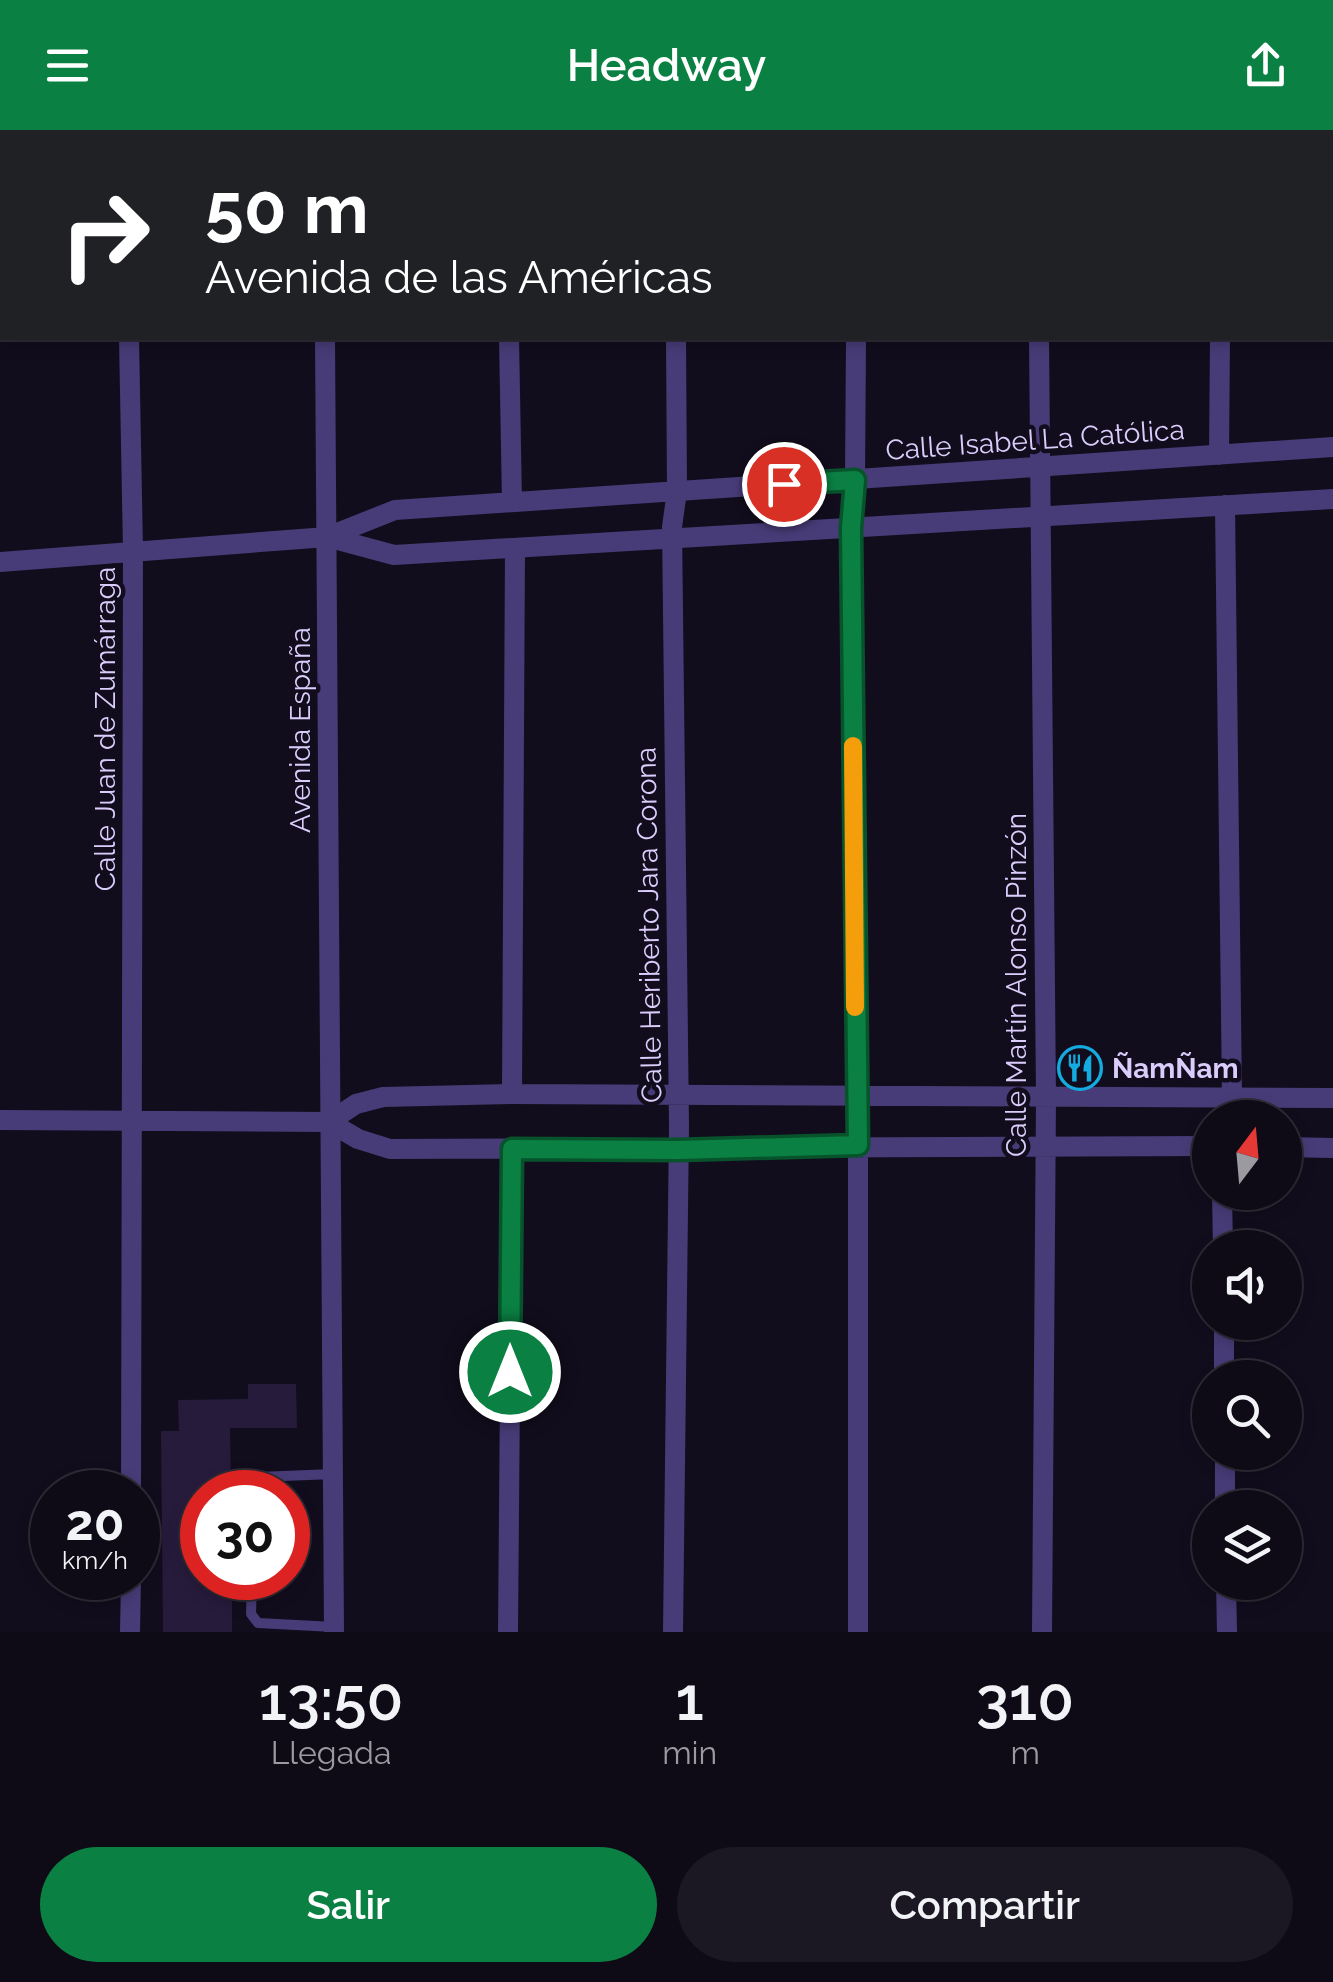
<!DOCTYPE html>
<html lang="es">
<meta charset="utf-8">
<style>
:root{--surface:#0e0a16;--page:#1c1823;--text:#f1f3f6;--muted:#9b9aa1;--line:#2e2b35;--accent:#0b8043}
body{margin:0;font-family:Raleway,sans-serif;background:var(--page);color:var(--text);height:100vh;display:flex;flex-direction:column;font-size:38px;white-space:nowrap}
*{box-sizing:border-box;margin:0}
p{font-size:32px;color:var(--muted)}
.icon{flex:none;width:55px;height:55px;fill:none;stroke:currentColor;stroke-width:2;stroke-linecap:round;stroke-linejoin:round}
.map{position:relative;height:1502px;overflow:hidden}
.panel{display:flex;flex-direction:column;background:var(--surface);flex:1}
.panel>*{flex:none}
.guide{position:absolute;left:0px;top:0px;width:1335px;height:210px;box-shadow:0 5px 15px #0003,0 0 0 2px var(--line);background:#202124;color:#fff;overflow:hidden}
.needle{width:65px;rotate:16deg}
.tools{position:absolute;left:1192px;top:970px;display:grid;gap:20px}
.tools a{display:grid;place-items:center;width:110px;height:110px;border-radius:50%;background:var(--surface);box-shadow:0 5px 15px #0003,0 0 0 2px var(--line);font-size:50px}
.speed{position:absolute;left:30px;top:1340px;display:flex;gap:20px;font-size:50px;font-weight:700;text-align:center}
.speed>*{display:grid;place-content:center;width:130px;height:130px;border-radius:50%;background:var(--surface);box-shadow:0 5px 15px #0003,0 0 0 2px var(--line);line-height:1}
.speed small{font-size:25px;font-weight:400}
.speed .limit{border:15px solid #d22;background:#fff;color:#111}
.pin{position:absolute;display:grid;place-items:center;width:85px;height:85px;color:#fff;margin:-42px;border:5px solid #fff;border-radius:50%;box-shadow:0 2px 10px #0007}
.me{position:absolute;width:110px;margin:-55px;rotate:0deg;stroke-linejoin:round;filter:drop-shadow(0 0 8px #0008)}
.turn{display:flex;align-items:center;gap:35px;height:210px;padding:0 40px;font-size:45px}
.turn .icon{width:130px;height:130px;stroke-width:2.5}
.turn b{display:block;font-size:70px;line-height:85px}
.eta{display:flex;justify-content:space-evenly;align-items:center;height:170px;text-align:center}
.eta b{font-size:60px;font-weight:600;line-height:70px}
.cta{display:flex;gap:20px;margin-top:auto;padding:20px 40px}
.cta a{flex:1;height:115px;border-radius:60px;background:var(--accent);color:#fff;font-size:40px;font-weight:600;line-height:115px;text-align:center}
.cta a+a{background:var(--page);color:var(--text)}
header{display:flex;justify-content:space-between;align-items:center;height:130px;padding:0 40px;background:var(--accent);color:#fff;font-size:45px;font-weight:600}
.map>svg:first-child{display:block}
</style>
<header><svg class="icon" aria-label="menu" viewBox="0 0 24 24"><path d="M4 6h16M4 12h16M4 18h16"/></svg>Headway<svg class="icon" aria-label="share" viewBox="0 0 24 24"><path d="M12 15V3M7 8l5-5 5 5M5 13v7h14v-7"/></svg></header>
<div class="map">
<svg width="1333" height="1502" viewBox="0 0 1333 1502">
<rect width="100%" height="100%" fill="#120d1d"/>
<path fill="#271b3c" d="M248,1254H296L297,1298H230L231,1362H202V1448H232V1502H163L161,1301H179L178,1270L248,1269Z"/>
<g fill="none" stroke-linecap="round" stroke-linejoin="round">
<path stroke="#483c78" stroke-width="10" d="M254,1362V1354L259,1347L333,1344
M252,1448L251,1484L258,1493L334,1497"/>
<path stroke="#483c78" stroke-width="20" d="M125,0V2
M323,0V2
M505,0L506,2
M675,0V2
M857,2V0
M1040,2V0
M1222,2V0
M129,208L133,421L131,1362
M325,208L334,1502
M509,208L512,372
M856,208L855,349L851,398L858,1015V1502
M1039,208L1046,967L1042,1502
M1219,325L1220,208
M1225,375L1232,968
M327,407L394,425L1333,369
M0,432L327,407L395,380L1333,317
M512,964L515,418
M0,990L329,992L358,1009L390,1019L1210,1016
M329,992L356,974L383,967L512,964L1333,968
M1285,1017L1333,1018
M1222,1062L1223,1118
M1224,1192V1248
M1225,1322V1378
M1226,1452L1227,1502
M130,1502L131,1448
M508,1502L512,1019
M673,1502L679,996L672,397L677,361L676,208"/>
</g>
<g fill="none" stroke-linecap="round" stroke-linejoin="round">
<g stroke="#07532c" stroke-width="25">
<path id="route" d="M510,1242L512,1019L678,1020L858,1015L851,398L855,350L784,354"/>
</g>
<use href="#route" stroke="#0b8043" stroke-width="18"/>
<path stroke="#f59e0b" stroke-width="18" d="M853,616L855,877"/>
</g>
<defs>
<g id="restaurant-ring" transform="scale(2.25)"><circle r="9.5" fill="#120d1d" stroke="#14abe0" stroke-width="1.5"/><path d="M-5-6h1v4h1v-4h1v4h1v-4h1v5L-1.5 .5V6h-2V.5L-5-1ZM5-6V6H3V1.5H1.5Q1.5-4 5-6Z" fill="#14abe0"/></g>
</defs>
<g fill-rule="evenodd">
<use href="#restaurant-ring" x="1080" y="938"/>
</g>
<g text-anchor="middle" dominant-baseline="central" stroke-width="9" stroke-linejoin="round" paint-order="stroke">
<g font-size="28" fill="#dacdfb" stroke="#120d1d">
<text transform="translate(1035 310) rotate(-4)">Calle Isabel La Católica</text>
<text transform="translate(105 599) rotate(-90)">Calle Juan de Zumárraga</text>
<text transform="translate(300 600) rotate(-90)">Avenida España</text>
<text transform="translate(649 795) rotate(-91)">Calle Heriberto Jara Corona</text>
<text transform="translate(1016 855) rotate(-90)">Calle Martín Alonso Pinzón</text>
</g>
<g font-size="28" font-weight="bold" fill="#dacdfb" stroke="#120d1d" text-anchor="start">
<text x="1112" y="938">ÑamÑam</text>
</g>
</g>
</svg>
<div class="tools">
<a><svg class="needle" viewBox="-14 -14 28 28"><path d="M0-13l5 13h-10z" fill="#e53935"/><path d="M0 13l5-13h-10z" fill="#9b9aa1"/></svg></a>
<a><svg class="icon" aria-label="sound" viewBox="0 0 24 24"><path d="M4 9h4l5-4v14l-5-4H4zM17 9q2 3 0 6"/></svg></a>
<a><svg class="icon" aria-label="search" viewBox="0 0 24 24"><circle cx="10" cy="10" r="6"/><path d="M15 15l6 6"/></svg></a>
<a><svg class="icon" aria-label="layers" viewBox="0 0 24 24"><path d="M12 4l9 5-9 5-9-5zM3 14l9 5 9-5"/></svg></a>
</div>
<div class="speed"><div>20<small>km/h</small></div><div class="limit">30</div></div>
<div class="pin" style="left:784px;top:354px;background:#d93025"><svg class="icon" aria-label="arrive" viewBox="0 0 24 24"><path d="M6 21V4h12l-3 4 3 4H6"/></svg></div>
<svg class="me" style="left:510px;top:1242px" viewBox="-20 -20 40 40"><circle r="17" fill="#0b8043" stroke="#fff" stroke-width="3"/><path d="M0-11L8 9 0 5-8 9z" fill="#fff"/></svg>
<div class="guide">
<div class="turn"><svg class="icon" aria-label="right" viewBox="0 0 24 24"><path d="M7 20v-9h11M14 6l5 5-5 5"/></svg><div><b>50 m</b>Avenida de las Américas</div></div>
</div>
</div>
<section class="panel">
<div class="eta">
<div><b>13:50</b><p>Llegada</p></div>
<div><b>1</b><p>min</p></div>
<div><b>310</b><p>m</p></div>
</div>
<div class="cta"><a>Salir</a><a>Compartir</a></div>
</section>
